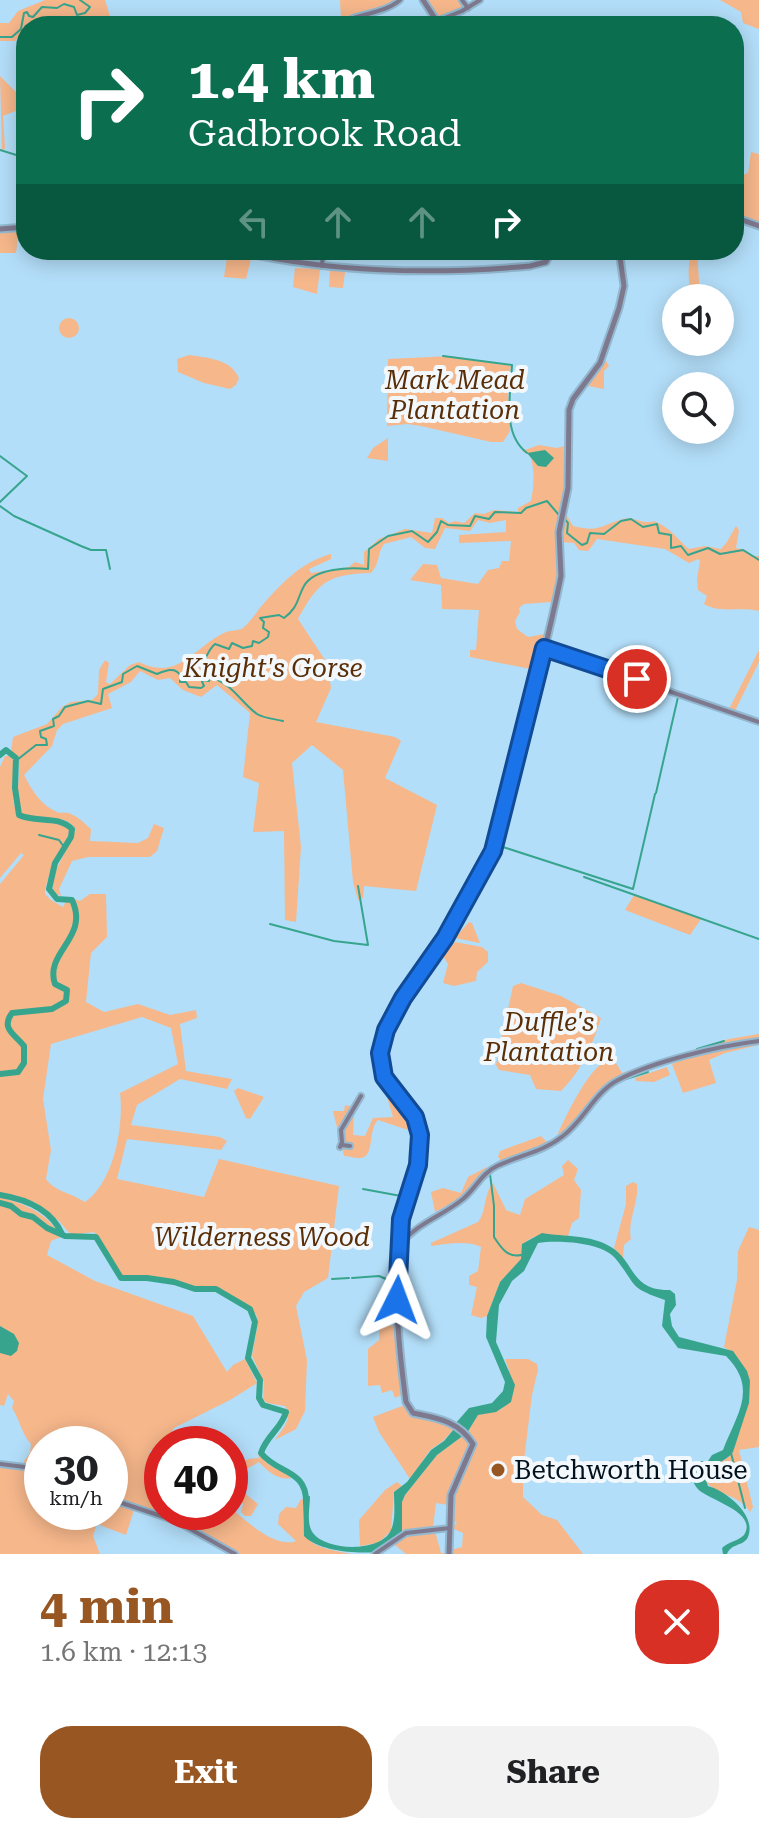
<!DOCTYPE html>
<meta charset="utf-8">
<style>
:root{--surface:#fff;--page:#f2f2f2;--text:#202124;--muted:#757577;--accent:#985722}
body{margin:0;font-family:"Roboto Serif",serif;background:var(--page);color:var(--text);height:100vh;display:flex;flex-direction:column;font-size:30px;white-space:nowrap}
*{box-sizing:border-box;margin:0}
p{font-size:26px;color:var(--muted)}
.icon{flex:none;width:44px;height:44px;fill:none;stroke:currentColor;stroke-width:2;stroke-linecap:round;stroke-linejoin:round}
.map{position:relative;height:1554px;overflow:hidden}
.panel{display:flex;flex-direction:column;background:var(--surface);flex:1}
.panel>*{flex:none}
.hud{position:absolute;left:16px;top:16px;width:728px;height:244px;border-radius:32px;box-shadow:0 4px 20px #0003;background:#0b6e4f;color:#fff;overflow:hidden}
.controls{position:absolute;left:662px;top:284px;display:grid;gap:16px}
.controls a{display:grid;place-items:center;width:72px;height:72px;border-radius:50%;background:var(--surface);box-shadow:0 4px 20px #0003;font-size:40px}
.speed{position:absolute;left:24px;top:1426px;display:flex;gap:16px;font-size:40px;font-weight:700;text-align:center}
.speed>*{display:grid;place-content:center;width:104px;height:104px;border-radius:50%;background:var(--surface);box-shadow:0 4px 20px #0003;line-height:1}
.speed small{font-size:20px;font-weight:400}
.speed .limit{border:12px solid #d22;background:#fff;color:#111}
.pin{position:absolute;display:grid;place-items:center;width:68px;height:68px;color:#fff;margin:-34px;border:4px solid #fff;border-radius:50%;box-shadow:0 2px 8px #0007}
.me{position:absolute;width:88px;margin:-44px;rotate:3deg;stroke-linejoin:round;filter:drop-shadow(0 0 6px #0008)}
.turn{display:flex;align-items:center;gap:28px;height:168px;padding:0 40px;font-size:36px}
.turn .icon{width:104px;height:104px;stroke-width:2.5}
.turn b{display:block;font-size:56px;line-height:68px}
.lanes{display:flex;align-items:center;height:76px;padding:0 40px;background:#0003;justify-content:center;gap:40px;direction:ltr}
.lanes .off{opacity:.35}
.round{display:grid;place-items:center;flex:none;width:84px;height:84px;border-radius:32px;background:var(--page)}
.overview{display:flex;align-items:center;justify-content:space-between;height:136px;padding:0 40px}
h1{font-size:48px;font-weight:700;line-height:60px;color:var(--accent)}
.action{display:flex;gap:16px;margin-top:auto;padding:16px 40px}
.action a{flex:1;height:92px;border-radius:32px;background:var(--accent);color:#fff;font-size:32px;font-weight:700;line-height:92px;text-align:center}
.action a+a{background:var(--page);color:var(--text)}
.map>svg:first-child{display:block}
</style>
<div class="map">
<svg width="759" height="1554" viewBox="0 0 759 1554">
<rect width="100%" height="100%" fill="#b3def9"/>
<path fill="#f6b78b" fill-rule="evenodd" d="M45,0H105L113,26H26V34H21L15,41H0V23H9L18,11Z
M340,0H396L380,9L341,20Z
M427,0H460L464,6L461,10L439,17Z
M720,0H759V29L743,23L741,12Z
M0,76L16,92L24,105L23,108L3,116L5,148L2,152Z
M751,152L759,154V223L734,213V178L748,173Z
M19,229L16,253H0V231Z
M252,250H321L319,260L315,261Z
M691,250H697L700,298H693C687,280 688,268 691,250Z
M228,252L251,259L246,279L224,277Z
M295,268L320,269L317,294L293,287Z
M330,270L345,272L343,288L329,287Z
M59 328a10 10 0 1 1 20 0a10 10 0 1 1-20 0Z
M189,355C208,358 231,359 239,378L236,385L230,389L204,383L178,372L177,359Z
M451,356L511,366L508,389L510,431L503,442H491L421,426L407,424L387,426L388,359Z
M605,359L609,366L604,371V389L588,386Z
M388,438V461L367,458L373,448Z
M539,445L557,448L565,446C566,465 567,485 563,503C561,514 557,523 557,534C555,559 561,579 552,602L524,604L519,608L520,612L515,621L517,629L528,637L545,634L536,670L470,657V650H476L479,610L442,609L441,585L410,580L423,564L437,565L441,578L478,584L488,570L499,568L502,561H509L511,541L459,543V535L506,532V520L490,523L478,520L470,531L445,528L435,549L425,548L411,537L384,544C377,554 380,563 371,573C328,574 318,582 298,619L327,663L331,688L316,722L395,737L401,741L385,778L437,805L416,891L364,886L363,898L358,900L353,882L343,770L312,745L292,763L301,847L296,922L285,920L284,831L253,832L259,783L243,777L250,713L217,685L201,697L183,690L170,678L158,680L140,671L131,682L108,694L112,708L63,724L57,730L52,746L24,775C31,789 41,805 55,811C62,815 61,811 68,813C78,816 84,823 91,829L90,841L138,843L148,838L154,824L164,828L157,851L150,857H88L72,861L59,889L61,896L54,893C47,876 71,847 75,828C62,810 34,826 18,811C16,793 21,774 18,756L11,751L13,737L47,724L62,707L71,702L92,700L98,694L99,670L105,660L109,663L106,682L110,684L130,665L139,662C180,682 194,646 226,632C231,630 239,631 243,628C249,623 255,615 259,609C280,585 299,563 331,554V559L309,569L311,573L349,567L355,562L364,565V552L379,539L405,529L432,533L435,518H442L449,523L455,521L464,523L475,513L484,514L494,510L518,512V508L531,501C534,486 535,470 530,455L522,451Z
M566,514L573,526C600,533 601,525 623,519C632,516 639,522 648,522C655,522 653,520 660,524C672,530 679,541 689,549L705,546L721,549L727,542L736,526L739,530L736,548L746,550L752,556H759V611C740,606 721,614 704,604L707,596L698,590L697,579L700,561L698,559L689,563L665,549L597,539L588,551L579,550L574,543L561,542V525Z
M759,650V662L735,711L729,709Z
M5,756H10L15,762C13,779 10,803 19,817C36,824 56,818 70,829C69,839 63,845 58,854C52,865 46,881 45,894L51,900L63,907L68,897L80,901L90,894H106L107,937L91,953L86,1002L104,1012L138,1004L170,1015L196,1010L197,1018L180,1024L186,1071L232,1079L227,1089L180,1079L137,1105L131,1125L220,1137L227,1141L221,1150L127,1139L117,1179L204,1197L219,1159L339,1186L328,1278L304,1292L296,1306L307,1360L305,1411L296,1429L275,1440C282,1429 294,1418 285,1406L267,1403L263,1399L264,1382L252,1356L258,1323L256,1314L216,1289H195L174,1282L147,1278H121L94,1232L71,1235L59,1221L34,1202L0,1193V884L24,855L21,853L0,878V767ZM142,1017L171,1028L178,1064L120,1093C124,1126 114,1182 85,1202C71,1193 54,1191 46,1179L51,1150L43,1099L51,1044Z
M634,895L701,919L690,935L625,910Z
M469,922L472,923L480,943L455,938Z
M455,942L482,947L488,952V962L477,972L476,981L454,986L443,983L448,964L443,956Z
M521,983L561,996L601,1018C592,1046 582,1070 561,1091L536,1089L530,1075L499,1070L496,1065L513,986Z
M759,1034V1040L688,1053L666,1061L660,1060L729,1039Z
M759,1043V1045L725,1053L709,1060L716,1083L683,1093L672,1064C698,1054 730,1046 759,1043Z
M613,1058L622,1073L655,1062L654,1065C638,1070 620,1074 608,1085C590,1100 579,1121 560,1136L558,1133C568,1113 591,1061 613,1058Z
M667,1067L670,1075L654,1082L636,1081L635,1078Z
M384,1087L390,1090L417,1125L418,1153L414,1135L411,1131L378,1120C367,1130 376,1160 358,1158C353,1158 349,1156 344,1156L333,1111H344L345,1105L354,1107L353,1135L365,1136L373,1118L393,1117Z
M238,1088L264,1097L250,1119L246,1118L234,1091Z
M541,1136L548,1143L502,1162L498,1157L500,1151Z
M568,1160L578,1169L574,1180L581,1190L579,1218L572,1223L568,1236C548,1237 540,1230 523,1244L522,1259L500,1282L487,1316L481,1318L471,1315L477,1287L469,1285V1276L478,1271L481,1247C466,1240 447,1244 431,1246V1243L478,1222C487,1211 483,1195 493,1183L506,1210L520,1215L525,1199L564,1175L562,1166Z
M487,1167L488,1169L463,1197L435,1212L431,1192L443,1188L461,1193L468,1177Z
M633,1182L637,1184C639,1203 627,1221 631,1239L624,1245L623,1258L614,1248L626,1204V1186Z
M0,1197C25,1204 48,1213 61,1237L51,1241L47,1255L95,1281L193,1316L227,1372L233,1365L245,1359L257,1383L230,1400L174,1428L168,1439L150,1451L151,1465L157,1469L160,1462L162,1463V1476L159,1480L162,1482V1512H166L165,1516L110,1497V1444H42V1471L35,1466H25L24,1461L30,1453L31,1444C21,1433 20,1420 12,1408L14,1401L8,1394L4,1406L0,1405Z
M749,1227L759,1230V1447L739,1450L753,1507L750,1512C740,1494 713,1495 703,1478C707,1463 725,1464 733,1452C743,1420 759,1366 724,1347L737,1280L738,1251Z
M396,1325L401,1395L395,1398L392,1390L382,1393L380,1385L368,1386V1349L379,1340V1331L382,1327Z
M505,1359H528L537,1364L538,1370L532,1395L523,1468V1497L542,1515L557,1520L583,1554H451V1550L462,1547L463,1533L452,1528L457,1522L452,1521V1502L456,1489L476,1446V1442L467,1433L478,1415L502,1409L509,1370Z
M402,1406L405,1407L410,1417L435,1419L454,1429L443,1441L430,1450L410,1479L379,1432L373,1417Z
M464,1435L470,1447L450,1490L448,1505L436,1503L433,1527L402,1533V1502L405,1495L437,1455Z
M258,1452C268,1470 280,1466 291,1478C279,1481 267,1471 259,1462L248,1468H242L236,1476L230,1478L231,1462L242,1464L248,1459L259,1458Z
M0,1466L29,1469L42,1474V1512H110V1502L134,1510L126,1535L97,1524L93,1536L100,1554H0Z
M397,1482L402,1486L394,1492L391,1531L378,1543L360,1546L359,1520L385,1490Z
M243,1492L258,1504L251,1516H245L241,1512L243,1504L239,1499Z
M301,1499L305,1500C297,1545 312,1546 351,1554H239L171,1518L173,1512H230V1507C246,1521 271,1545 293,1542L296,1541L278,1524L279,1514L286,1507L296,1508Z
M435,1531L441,1553L447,1554H406L394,1544L405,1535Z"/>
<path fill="#37a58e" d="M545,450L554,458L546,467L538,466L527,453Z
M542,1233C565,1237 590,1234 611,1247C635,1261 630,1291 670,1290L675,1294L676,1305L670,1314L672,1326L679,1337L733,1351L747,1371L750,1381L749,1403L733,1452C726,1462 711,1464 704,1475L708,1486C726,1491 759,1516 747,1539C740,1547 732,1543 727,1554H723L722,1548C728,1542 738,1541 744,1535C759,1511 706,1500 697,1488C692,1482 693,1477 693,1470L701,1461H708L712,1455L723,1450C736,1415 759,1389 726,1356L678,1348L662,1326L665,1300C627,1287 638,1286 615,1258C601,1242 557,1240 538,1243L524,1271L512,1281L499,1305L496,1342L515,1385L511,1402L496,1412L478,1415L467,1433L455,1424L469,1408L492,1403L503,1391L505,1382L486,1337L487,1316L500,1282L521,1259L522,1244Z
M0,1326L14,1334L19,1343L17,1351L11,1356L0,1353Z
M454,1429L464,1435L437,1455L405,1495L402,1502V1533C394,1539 385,1548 376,1552C356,1554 318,1551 304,1536L303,1498L310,1496C310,1508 306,1523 313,1533C326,1551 381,1553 391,1530C396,1519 394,1504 394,1492L407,1482L431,1450L444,1441Z"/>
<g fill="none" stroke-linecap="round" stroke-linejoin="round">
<path stroke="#37a58e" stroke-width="2" d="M0,37H12L21,29L24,13L27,12L29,16L33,17L42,7L57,8L64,4L74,7L77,15L85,13L90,7L80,0
M0,150L26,158
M443,356L512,365C511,393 501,433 527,453
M0,456L27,476L0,502
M0,506L14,516L81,546L91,550H106L110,569
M565,519L568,523L567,533L582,545L587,543L590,533L604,534L621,521L631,519L643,527L657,524L659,533L671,535V548L681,546L688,555L708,548L720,554L743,550L759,560
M202,680L209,681L210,678L212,680L216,679C234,687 242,703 257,714C263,718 275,719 283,721
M17,760L36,745H47L46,739L41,737L40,731L54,726L53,719L59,716L65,707L88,701L101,704L103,689L122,682L123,674L137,666L157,674C164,671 175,666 180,675V682H186L189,687L201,688L204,686L201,679L204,673L201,666C207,658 207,651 215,644L229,649L232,643L243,648L252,646L253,641L259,643L268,637L269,632L263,628L264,622L260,618L279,615L284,618C299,607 297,598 304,586C314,568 350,567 368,569L369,549L388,536L412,531L428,542L437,532L441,521L448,525L470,526L475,516L489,519L495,512L521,513L526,508L547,501L559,515
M656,793L678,697
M39,835L59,840L64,847
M496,836L527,705
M500,843L503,847L633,889L655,794
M584,877L759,939
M270,924L334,941L368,945L358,886
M697,1049L724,1041
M626,1079L648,1072
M490,1174L494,1206V1237C501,1248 508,1258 521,1255
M363,1189L401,1196
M352,1278L379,1276L393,1282
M332,1279L349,1278
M731,1453L745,1508"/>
<path stroke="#37a58e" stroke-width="6" d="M0,755L6,750L16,758L15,788L19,815C36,823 58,815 72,829L71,837L55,863L49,889L57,899L72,900C90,938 44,952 55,984L67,990L66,1001L52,1009L12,1013C0,1029 16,1035 24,1046V1063L18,1072L0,1074
M0,1195C25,1199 51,1209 62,1234
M0,1203L11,1206L21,1214L33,1217L47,1228L65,1236L96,1237L121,1278H147L174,1282L195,1289H216L250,1309L255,1322L248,1358L260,1380L259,1398L263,1405L286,1412C282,1428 266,1436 261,1453C277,1474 307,1469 306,1503"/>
<g stroke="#93b9d1" stroke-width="8">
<path id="minor" d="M462,0L468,8
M437,21L462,11L480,0
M340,26C355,12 381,16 400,0
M322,266L323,250
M546,649L759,722
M342,1145L350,1146
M340,1147L342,1142L341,1130L361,1096
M399,1246C418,1222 441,1217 463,1199C475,1189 482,1173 497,1166C520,1155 543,1152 563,1136C584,1120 595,1092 618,1080C654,1061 719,1046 759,1041
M0,1464L33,1468L42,1473
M110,1499L176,1521L235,1554
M375,1554L406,1533L450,1528"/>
</g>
<g stroke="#93b9d1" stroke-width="9">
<path id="tertiary" d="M423,0L440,26
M734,217L759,226
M0,229L26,227
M232,250C330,273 430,275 530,266L546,262L552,250
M449,1554L451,1495L473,1444C459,1421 437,1418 413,1413L406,1402C398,1343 392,1279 401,1220C406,1190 424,1163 420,1132C415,1095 370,1090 383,1041C393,1003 423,971 444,938C462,911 478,882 492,853C507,821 514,776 522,742C535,687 550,632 561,576L559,532L568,488L569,410L573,399L600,363L619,308L624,286L619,250"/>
</g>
<use href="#minor" stroke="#7e798e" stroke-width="4"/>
<use href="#tertiary" stroke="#7e798e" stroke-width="5"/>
</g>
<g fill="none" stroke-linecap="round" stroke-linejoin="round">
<g stroke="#114b97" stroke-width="20">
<path id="route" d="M397,1300L401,1219L418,1165L420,1135L415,1117L384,1077L380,1053L386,1030L403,998L445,938L493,851L544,648L637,679"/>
</g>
<use href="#route" stroke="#1a73e8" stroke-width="14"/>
</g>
<circle fill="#985722" stroke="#f3f8fc" stroke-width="3" cx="498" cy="1470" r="8"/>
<g text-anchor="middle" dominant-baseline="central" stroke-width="8" stroke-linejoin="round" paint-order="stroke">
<g font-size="26" font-style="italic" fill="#5a2e07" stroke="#f3f8fc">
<text x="455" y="380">Mark Mead<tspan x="455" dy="30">Plantation</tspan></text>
<text x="273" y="668">Knight's Gorse</text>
<text x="549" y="1022">Duffle's<tspan x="549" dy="30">Plantation</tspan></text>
<text x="262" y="1237">Wilderness Wood</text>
</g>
<g font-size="26" fill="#00101c" stroke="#f3f8fc" text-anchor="start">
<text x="514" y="1470">Betchworth House</text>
</g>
</g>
</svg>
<div class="controls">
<a><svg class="icon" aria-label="sound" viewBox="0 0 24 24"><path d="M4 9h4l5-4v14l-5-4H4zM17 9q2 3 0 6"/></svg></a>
<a><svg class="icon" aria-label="search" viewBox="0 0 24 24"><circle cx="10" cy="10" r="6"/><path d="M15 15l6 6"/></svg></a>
</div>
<div class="speed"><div>30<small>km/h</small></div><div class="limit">40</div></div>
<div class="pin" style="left:637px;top:679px;background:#d93025"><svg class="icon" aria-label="arrive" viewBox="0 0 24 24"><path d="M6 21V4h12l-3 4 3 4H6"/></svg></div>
<svg class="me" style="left:397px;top:1300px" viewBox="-20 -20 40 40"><path d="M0-17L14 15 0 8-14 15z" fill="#1a73e8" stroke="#fff" stroke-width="4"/></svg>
<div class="hud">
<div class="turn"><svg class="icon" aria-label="right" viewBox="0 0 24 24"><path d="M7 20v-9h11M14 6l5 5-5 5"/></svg><div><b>1.4 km</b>Gadbrook Road</div></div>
<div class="lanes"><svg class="icon off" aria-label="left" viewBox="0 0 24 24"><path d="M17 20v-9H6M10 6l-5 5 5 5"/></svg><svg class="icon off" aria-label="ahead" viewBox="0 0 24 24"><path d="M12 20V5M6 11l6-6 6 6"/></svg><svg class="icon off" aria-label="ahead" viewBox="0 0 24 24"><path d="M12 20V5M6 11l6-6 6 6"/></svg><svg class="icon" aria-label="right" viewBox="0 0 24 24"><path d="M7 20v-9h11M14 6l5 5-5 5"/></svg></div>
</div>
</div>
<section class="panel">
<div class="overview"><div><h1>4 min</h1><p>1.6 km · 12:13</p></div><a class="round" style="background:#d93025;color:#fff"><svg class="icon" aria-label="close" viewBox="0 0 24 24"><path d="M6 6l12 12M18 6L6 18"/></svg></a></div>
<div class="action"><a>Exit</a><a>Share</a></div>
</section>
